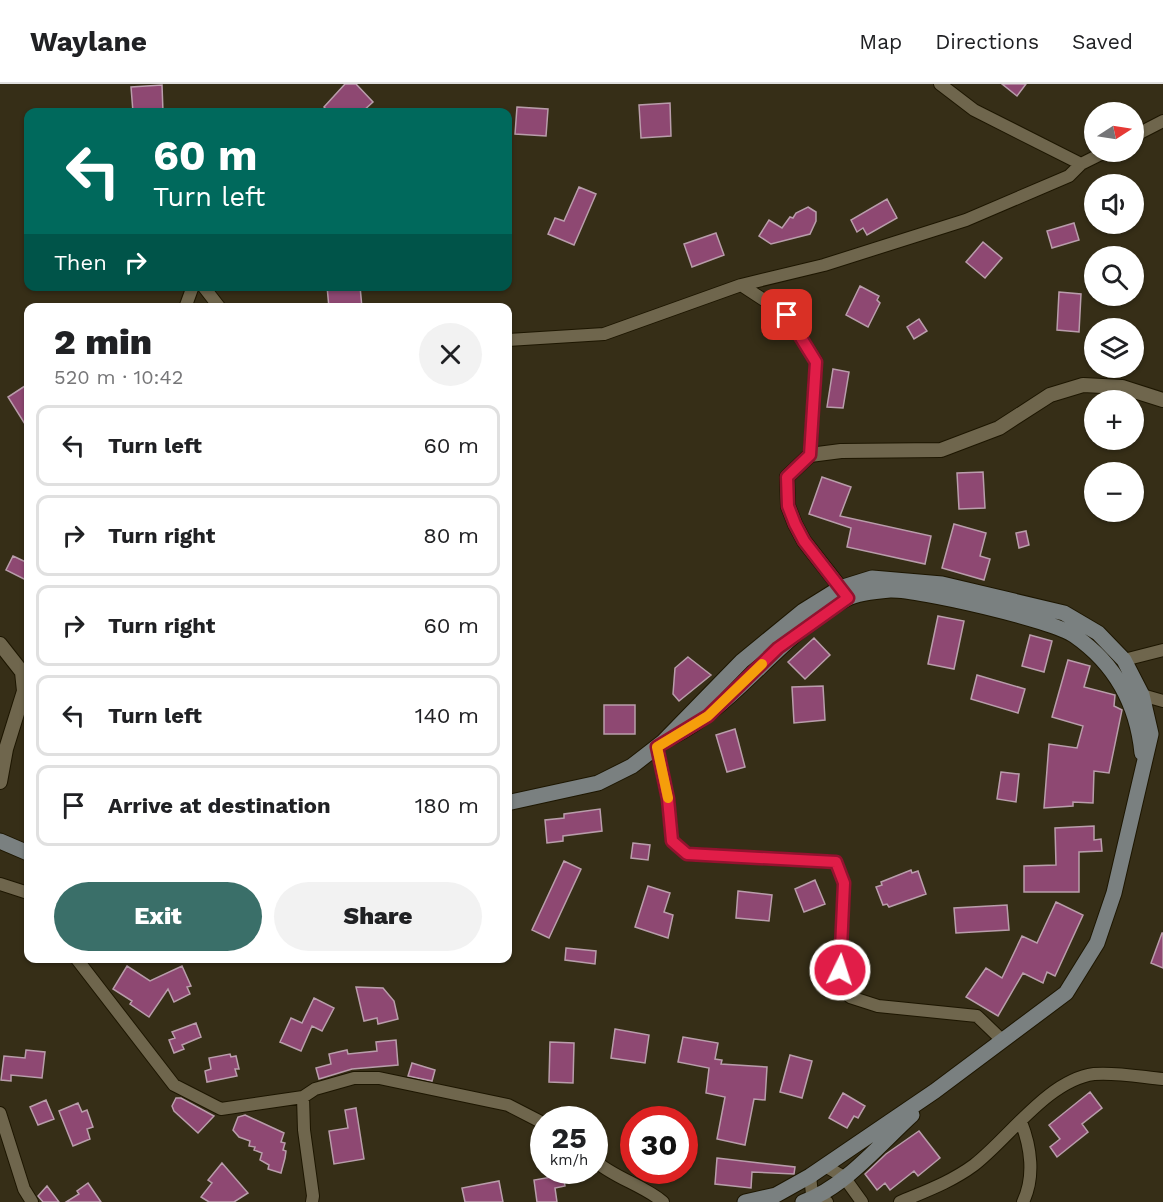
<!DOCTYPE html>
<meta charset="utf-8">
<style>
:root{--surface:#fff;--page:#f2f2f2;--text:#202124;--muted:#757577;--line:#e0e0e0;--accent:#3a6f69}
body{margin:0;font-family:"Work Sans",sans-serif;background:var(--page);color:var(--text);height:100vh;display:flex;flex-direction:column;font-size:22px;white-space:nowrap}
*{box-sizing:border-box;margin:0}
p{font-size:20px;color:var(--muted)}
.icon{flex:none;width:33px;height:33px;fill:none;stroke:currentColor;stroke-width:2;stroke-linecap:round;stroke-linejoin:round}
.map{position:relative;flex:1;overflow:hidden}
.panel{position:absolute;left:24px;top:219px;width:488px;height:660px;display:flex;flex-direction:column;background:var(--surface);border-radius:12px;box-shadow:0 2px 4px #0004}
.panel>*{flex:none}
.banner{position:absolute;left:24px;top:24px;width:488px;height:183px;border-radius:12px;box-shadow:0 2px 4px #0004;background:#00695c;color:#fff;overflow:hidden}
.needle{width:39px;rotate:78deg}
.controls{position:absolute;left:1084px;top:18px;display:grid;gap:12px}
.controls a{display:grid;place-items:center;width:60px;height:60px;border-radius:50%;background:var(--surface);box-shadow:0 2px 4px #0004;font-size:30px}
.speed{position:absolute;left:530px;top:1022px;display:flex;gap:12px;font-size:30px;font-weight:700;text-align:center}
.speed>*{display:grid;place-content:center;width:78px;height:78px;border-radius:50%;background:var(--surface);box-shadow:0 2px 4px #0004;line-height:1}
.speed small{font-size:15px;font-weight:400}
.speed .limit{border:9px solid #d22;background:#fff;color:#111}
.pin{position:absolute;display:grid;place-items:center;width:51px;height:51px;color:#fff;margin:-26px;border-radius:12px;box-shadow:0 3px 9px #0006}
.me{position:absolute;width:66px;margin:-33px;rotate:4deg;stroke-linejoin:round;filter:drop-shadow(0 0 4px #0008)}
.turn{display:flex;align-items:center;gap:21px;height:126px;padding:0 30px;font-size:27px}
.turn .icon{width:78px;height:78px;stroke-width:2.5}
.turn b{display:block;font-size:42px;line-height:51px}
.then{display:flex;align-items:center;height:57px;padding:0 30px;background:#0003;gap:12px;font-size:22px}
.round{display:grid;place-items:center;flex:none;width:63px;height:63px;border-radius:32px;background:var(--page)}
.overview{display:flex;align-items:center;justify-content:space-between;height:102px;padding:0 30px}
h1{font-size:36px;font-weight:800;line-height:45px}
.action{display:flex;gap:12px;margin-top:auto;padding:12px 30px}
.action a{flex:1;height:69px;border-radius:36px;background:var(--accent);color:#fff;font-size:24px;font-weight:800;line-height:69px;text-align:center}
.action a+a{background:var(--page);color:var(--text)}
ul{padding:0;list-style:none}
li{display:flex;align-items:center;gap:18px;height:81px;margin:0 12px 9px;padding:0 18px;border:3px solid var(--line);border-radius:12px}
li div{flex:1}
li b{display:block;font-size:22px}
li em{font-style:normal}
header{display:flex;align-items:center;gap:36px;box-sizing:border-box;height:84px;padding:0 30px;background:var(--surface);border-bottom:2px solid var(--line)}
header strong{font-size:28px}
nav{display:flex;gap:33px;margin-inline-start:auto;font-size:21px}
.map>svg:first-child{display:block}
</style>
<header>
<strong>Waylane</strong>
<nav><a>Map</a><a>Directions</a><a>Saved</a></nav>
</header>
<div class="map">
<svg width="1163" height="1118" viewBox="0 0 1163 1118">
<rect width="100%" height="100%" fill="#362e17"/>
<path fill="#8e4872" stroke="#b99dab" stroke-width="1.5" d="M345,0H356L373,18L362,28H329L324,23Z
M1002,0H1026L1017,12Z
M162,1L163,28H133L131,3Z
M670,19L671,52L641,54L639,21Z
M517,23L548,25L546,52L515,50Z
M579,103L596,110L574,161L548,150L555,134L564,137Z
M887,115L897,134L867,151L863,144L857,148L851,136Z
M808,123L816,128V137L810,150L771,160L759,152L769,136L782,144L790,133L793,134L796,129Z
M1074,139L1079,156L1052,164L1047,147Z
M716,149L724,171L692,183L684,160Z
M983,158L1002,174L985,194L966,178Z
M327,202H360L362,224H329Z
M860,202L879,212L877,216L880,219L868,243L846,231Z
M1059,208L1081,210L1079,248L1057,246Z
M919,235L927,247L914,255L907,243Z
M833,285L849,288L843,324L827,323Z
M28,300V345L8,313Z
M983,388L985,424L959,425L957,389Z
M822,393L851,403L840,432L931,452L925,480L847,463L851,444L809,430Z
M954,440L986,449L980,472L990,475L984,496L942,484Z
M1026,447L1029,461L1019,464L1016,449Z
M13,472L28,479V497L6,486Z
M938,532L964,537L954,585L928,580Z
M1030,551L1052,557L1044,588L1022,582Z
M814,554L830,571L805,595L788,578Z
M688,573L711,591L679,617L673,610L675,584Z
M1068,576L1090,582L1084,603L1115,611L1114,622L1122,626L1109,689L1094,687L1093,719L1073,718V722L1044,724L1049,660L1077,664L1083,642L1052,633Z
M977,591L1025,605L1018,629L971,615Z
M823,602L825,636L794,639L792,603Z
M604,621H635V650H604Z
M735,645L745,683L727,688L716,651Z
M1001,688L1019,690L1016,718L997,715Z
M600,725L602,747L563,752V757L547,759L545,736L564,734V730Z
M1094,742V756L1101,755L1102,767L1079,768V808H1024V782L1056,781L1055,744Z
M633,759L650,761L648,776L631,774Z
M564,777L581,785L549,854L532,846Z
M911,786L912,789L918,787L926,810L889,823L887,820L883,821L876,803L882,801L881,798Z
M815,796L825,820L804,828L795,805Z
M648,802L670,809L664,828L673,831L668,854L635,843Z
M738,807L772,811L769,837L736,834Z
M1056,818L1083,831L1055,892L1047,888L1043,899L1023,889L998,932L966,913L986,884L1002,894L1022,852L1037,859Z
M1007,821L1009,846L956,849L954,824Z
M1162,849H1163V884L1151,879Z
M566,864L596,867L595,880L565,876Z
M127,882L150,897L182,882L191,902L187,903L190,910L174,918L168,905L149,933L130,920L132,917L113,905Z
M356,903L383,904L394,917L398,935L378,940L377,934L364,937Z
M314,914L334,924L322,947L312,942L301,967L280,958L291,934L302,939Z
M196,939L201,953L182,961L184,965L174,969L169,956L175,954L172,948Z
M615,945L649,951L645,979L611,974Z
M683,953L718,959L715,975L722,976L721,980L767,983L765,1016L754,1015L745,1061L717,1055L725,1013L706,1009L709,984L678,978Z
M396,956L398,981L352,985L319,995L316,984L331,980L329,970L347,966L348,970L377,967L376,958Z
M550,958L574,959L573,999L549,998Z
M26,966L45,968L42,994L11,991V997L1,996L4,972L25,974Z
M230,970L231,973L236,972L239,985H235L237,992L207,998L205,987L211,985L209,974Z
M790,971L812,977L802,1014L780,1008Z
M412,979L435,986L432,997L408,992Z
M1090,1008L1102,1024L1082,1040L1088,1048L1057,1073L1050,1063L1060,1055L1049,1041Z
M843,1009L865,1022L858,1034L854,1032L847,1044L829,1034Z
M176,1014H181L214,1032L198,1049L174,1027L172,1022Z
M46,1016L54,1035L38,1041L30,1023Z
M78,1019L82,1028L87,1026L93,1043L87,1045L90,1055L73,1062L59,1027Z
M356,1024L364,1075L334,1080L329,1047L348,1044L345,1026Z
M245,1031L284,1049L281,1058L285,1059L283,1066L286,1067L285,1074L281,1089L268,1085L269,1081L260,1076L262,1069L254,1066L255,1063L249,1062L250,1057L239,1053L233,1046L238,1033Z
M919,1047L940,1074L918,1092L914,1087L890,1106L885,1099L877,1106L865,1090L886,1070Z
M717,1074L795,1083L794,1090L752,1088L751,1104L715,1100Z
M222,1079L248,1109L234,1118H209L201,1113L212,1099L208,1096Z
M563,1091L565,1102L555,1104L557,1118H537L534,1096Z
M499,1097L503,1118H465L462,1104Z
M88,1099L101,1118H66L79,1110L77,1107Z
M47,1102L59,1118H43L38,1112Z"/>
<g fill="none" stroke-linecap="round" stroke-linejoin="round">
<g stroke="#1d1601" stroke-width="14">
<path id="minor" d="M940,0L974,26L1081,80
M1134,52L1163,37
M203,202L220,224
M185,224L193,202
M507,256L604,250L741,201
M810,371L816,277L787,231L741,201L824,181L966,136L1069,92L1081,80L1105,68
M1124,576L1163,566
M1142,611L1163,617
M657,663L668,715L672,757L687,770L836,778L844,799L840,886L850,913L878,922L977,932L1003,957
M0,800L28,809
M76,874L174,1001L221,1025L303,1013L315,1005L354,994H379L508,1021L543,1039
M303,1013L304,1046L313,1112L312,1118
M0,1029L24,1105L32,1118
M1021,1038C1031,1063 1035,1093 1023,1118
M594,1076C614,1094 643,1101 663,1118
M825,1082L844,1093L862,1118
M810,1092L812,1110L827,1118
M900,1118C926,1107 951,1098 974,1081C1009,1054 1048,996 1094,990C1115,988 1142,993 1163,995"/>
</g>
<g stroke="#1d1601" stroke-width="16">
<path id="tertiary" d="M847,512L804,457L795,440L788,422L787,393L810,371L841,367L941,366L999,344L1050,311L1083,301L1122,303L1163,316
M0,560L22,588L24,607L6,665L0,698"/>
</g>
<g stroke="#1d1601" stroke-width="17">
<path id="secondary" d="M672,653C739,619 779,550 846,515C857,509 877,507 890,506C918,505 1053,536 1075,552C1115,580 1137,620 1142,669
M507,719L598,699L632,682L663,658L742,577L803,527L840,504L872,494L942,500L1064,529L1098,549L1124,576L1142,611L1151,650L1114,809L1097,859L1066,909L935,1007L810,1092L776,1111L745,1118
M0,757L28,769
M803,1118C845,1103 880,1060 912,1031"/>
</g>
<use href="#minor" stroke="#6f664d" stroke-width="12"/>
<use href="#tertiary" stroke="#6f664d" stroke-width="14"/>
<use href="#secondary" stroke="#7a8080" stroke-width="15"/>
</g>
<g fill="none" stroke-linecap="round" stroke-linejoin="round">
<g stroke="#92132f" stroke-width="15">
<path id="route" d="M787,231L816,278L810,371L787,393L788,422L795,440L804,457L848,514L778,564L708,632L657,663L668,715L672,757L687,770L836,778L844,799L840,886"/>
</g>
<use href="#route" stroke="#e11d48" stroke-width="10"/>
<path stroke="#f59e0b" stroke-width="10" d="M668,714L657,663L708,632L762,580"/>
</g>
</svg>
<div class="controls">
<a><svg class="needle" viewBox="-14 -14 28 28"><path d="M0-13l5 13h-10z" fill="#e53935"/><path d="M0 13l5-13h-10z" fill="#757577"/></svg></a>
<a><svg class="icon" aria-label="sound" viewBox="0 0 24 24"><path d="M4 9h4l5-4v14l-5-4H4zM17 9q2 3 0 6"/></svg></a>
<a><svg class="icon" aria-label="search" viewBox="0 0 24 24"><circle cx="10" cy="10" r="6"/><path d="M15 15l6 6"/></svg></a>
<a><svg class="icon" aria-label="layers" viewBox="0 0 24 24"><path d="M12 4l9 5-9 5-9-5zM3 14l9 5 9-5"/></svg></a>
<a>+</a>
<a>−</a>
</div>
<div class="speed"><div>25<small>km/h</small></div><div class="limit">30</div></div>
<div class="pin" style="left:787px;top:231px;background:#d93025"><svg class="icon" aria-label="arrive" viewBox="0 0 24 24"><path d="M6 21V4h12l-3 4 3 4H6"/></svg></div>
<svg class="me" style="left:840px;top:886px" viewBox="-20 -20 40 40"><circle r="17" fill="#e11d48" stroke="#fff" stroke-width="3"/><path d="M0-11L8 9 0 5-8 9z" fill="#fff"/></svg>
<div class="banner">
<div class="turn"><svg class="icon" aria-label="left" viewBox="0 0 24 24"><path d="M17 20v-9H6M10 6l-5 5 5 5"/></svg><div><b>60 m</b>Turn left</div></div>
<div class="then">Then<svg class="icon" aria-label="right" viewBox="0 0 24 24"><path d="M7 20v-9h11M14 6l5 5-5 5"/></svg></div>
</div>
<section class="panel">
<div class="overview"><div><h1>2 min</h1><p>520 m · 10:42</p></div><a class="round"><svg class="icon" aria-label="close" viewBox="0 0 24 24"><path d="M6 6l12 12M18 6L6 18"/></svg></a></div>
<ul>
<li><svg class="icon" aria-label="left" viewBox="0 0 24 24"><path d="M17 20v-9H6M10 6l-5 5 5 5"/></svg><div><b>Turn left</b></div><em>60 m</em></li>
<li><svg class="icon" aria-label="right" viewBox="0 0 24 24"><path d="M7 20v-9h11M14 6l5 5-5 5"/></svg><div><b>Turn right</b></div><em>80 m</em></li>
<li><svg class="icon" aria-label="right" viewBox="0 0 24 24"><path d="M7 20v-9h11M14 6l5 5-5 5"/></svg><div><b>Turn right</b></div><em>60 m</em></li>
<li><svg class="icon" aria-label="left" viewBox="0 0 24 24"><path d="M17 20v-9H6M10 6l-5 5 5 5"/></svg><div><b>Turn left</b></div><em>140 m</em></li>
<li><svg class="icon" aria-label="arrive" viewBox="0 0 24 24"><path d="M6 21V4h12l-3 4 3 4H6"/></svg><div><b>Arrive at destination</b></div><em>180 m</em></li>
</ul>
<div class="action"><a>Exit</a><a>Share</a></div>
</section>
</div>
